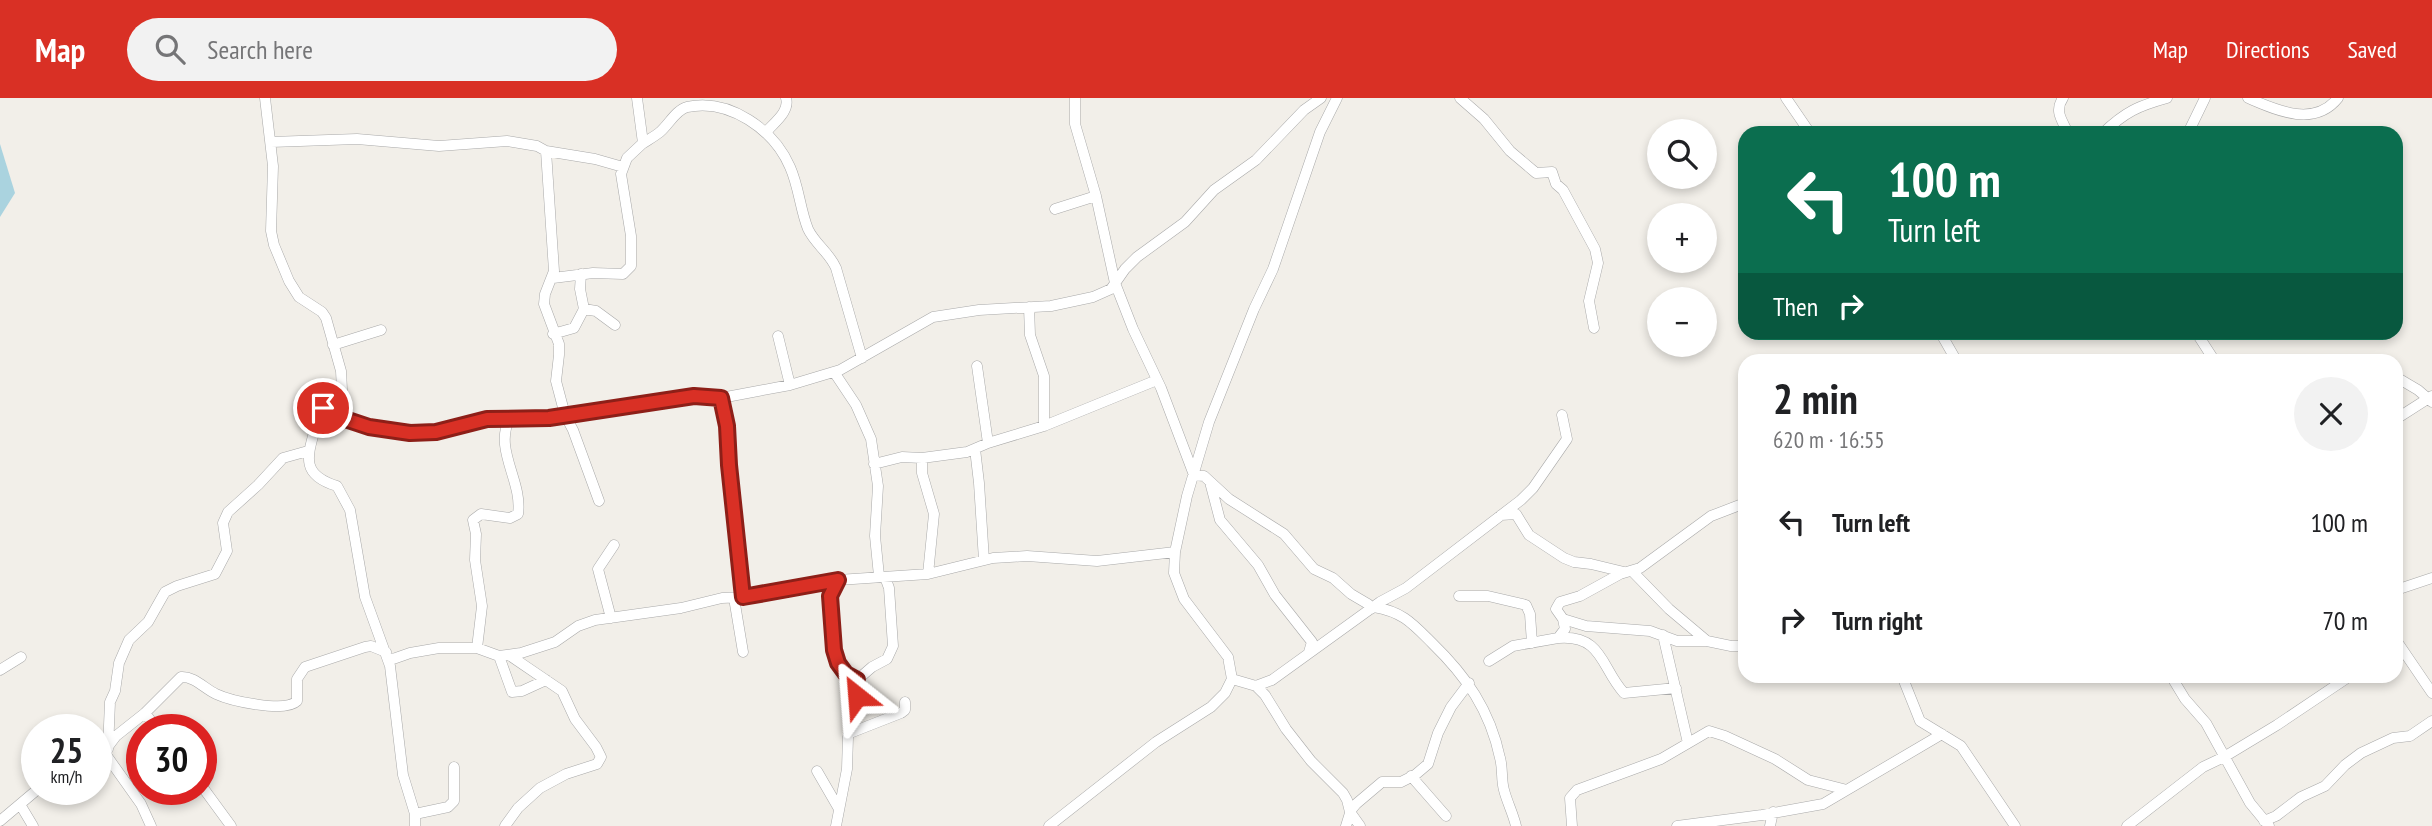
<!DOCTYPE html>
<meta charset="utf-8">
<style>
:root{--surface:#fff;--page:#f2f2f2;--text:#202124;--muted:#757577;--accent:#d93025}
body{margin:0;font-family:"PT Sans Narrow",sans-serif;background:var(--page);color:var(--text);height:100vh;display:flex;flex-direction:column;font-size:26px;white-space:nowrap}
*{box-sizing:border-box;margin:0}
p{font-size:23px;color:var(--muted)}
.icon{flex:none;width:38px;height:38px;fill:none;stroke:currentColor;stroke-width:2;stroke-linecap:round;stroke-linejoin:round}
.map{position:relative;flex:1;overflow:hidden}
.details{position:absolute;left:1738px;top:256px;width:665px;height:329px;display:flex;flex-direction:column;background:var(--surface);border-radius:21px;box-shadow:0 4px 10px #0003}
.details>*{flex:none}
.top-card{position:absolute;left:1738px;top:28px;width:665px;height:214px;border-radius:21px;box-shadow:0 4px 10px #0003;background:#0b6e4f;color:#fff;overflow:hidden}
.buttons{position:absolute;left:1647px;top:21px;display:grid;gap:14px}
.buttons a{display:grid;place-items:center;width:70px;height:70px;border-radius:50%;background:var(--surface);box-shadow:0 4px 10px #0003;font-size:35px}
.speed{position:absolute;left:21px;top:616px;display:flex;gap:14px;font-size:35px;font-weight:700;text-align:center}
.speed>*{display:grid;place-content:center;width:91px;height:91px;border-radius:50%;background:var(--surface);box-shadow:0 4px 10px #0003;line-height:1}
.speed small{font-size:18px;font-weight:400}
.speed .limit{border:10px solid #d22;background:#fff;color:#111}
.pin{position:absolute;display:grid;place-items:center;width:60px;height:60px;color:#fff;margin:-30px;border:4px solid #fff;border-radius:50%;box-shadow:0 2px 7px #0007}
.me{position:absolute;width:77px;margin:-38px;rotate:332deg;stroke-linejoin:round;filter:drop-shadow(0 0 5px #0008)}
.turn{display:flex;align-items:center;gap:24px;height:147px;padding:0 35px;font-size:32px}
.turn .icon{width:91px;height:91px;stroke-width:2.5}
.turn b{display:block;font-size:49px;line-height:60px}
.then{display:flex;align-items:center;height:66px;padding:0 35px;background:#0003;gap:14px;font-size:26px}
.round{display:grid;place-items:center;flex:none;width:74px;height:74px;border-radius:37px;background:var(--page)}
.summary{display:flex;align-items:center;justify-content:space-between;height:119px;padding:0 35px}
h1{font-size:42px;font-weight:600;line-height:52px}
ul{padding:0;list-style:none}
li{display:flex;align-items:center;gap:21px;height:98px;padding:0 35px}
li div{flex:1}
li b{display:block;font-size:26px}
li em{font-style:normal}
header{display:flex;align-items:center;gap:42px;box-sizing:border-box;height:98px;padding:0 35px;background:var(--accent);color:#fff}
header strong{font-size:33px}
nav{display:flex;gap:38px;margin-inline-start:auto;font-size:24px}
.search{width:490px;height:63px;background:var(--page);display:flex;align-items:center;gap:18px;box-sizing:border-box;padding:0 24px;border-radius:38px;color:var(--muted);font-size:26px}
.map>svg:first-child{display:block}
</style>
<header>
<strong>Map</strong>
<div class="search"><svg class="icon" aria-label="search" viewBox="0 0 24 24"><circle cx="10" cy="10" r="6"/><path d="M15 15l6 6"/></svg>Search here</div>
<nav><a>Map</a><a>Directions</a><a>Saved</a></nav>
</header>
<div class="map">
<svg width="2432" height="728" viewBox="0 0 2432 728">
<rect width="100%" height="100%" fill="#f2efe9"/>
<path fill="#aad3df" d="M0,46L15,95L0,119Z"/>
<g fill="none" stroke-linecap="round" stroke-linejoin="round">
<g stroke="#a9a9a9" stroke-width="11">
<path id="minor" d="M265,0L273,68L271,133L274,147L289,183L299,199L322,214L326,220L341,273L342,292L340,300C334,306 325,308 320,314C317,320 317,325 315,331C307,359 301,377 337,388L350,412L365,499L390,568L403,677L415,716V728
M1075,0V26L1096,98L1115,185L1133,231L1161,290L1194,377L1204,378L1229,401L1284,436L1314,471L1333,480L1351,496L1368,506L1371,511
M1460,0L1484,21L1510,53L1536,75L1552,74L1556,86L1563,92L1595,151L1598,165L1589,203L1594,230
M1786,0L1810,35
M2063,0C2054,13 2062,22 2068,35
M2248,0C2276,12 2314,30 2338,0
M766,34C775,24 790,13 786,0
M2103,35C2125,14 2138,8 2167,0
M2188,35L2205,0
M271,44L357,41L439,48L507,43L537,48L546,53L595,61L623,69
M642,46C648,42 655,38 660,34C669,26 676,12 687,9C730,0 774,32 790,69C799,89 800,111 808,131C815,146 829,154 836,170L862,260
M546,53L554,173L545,196L544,206L559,246V257L556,283L565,317L573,332L599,403
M1055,111L1096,98
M581,176L580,191L584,211L596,213L615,227
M553,180L593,175L623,176L631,168V138L621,76L627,60L643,45L637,0
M1029,209L1030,237L1044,278V328
M1940,234L1956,262
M2196,234L2214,262
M553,236L574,230L584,211
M778,238L790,287
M333,247L381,232
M977,268L988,345
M834,274L856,307L871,341L878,388L875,438L879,478
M2396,279L2418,292L2432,304
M721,300L727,328L728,367L743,499
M323,310L348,322L369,329L410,335L436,334L487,321L549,320L694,298L721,300L790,287L840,272L933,219L979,212L1051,208L1093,199L1111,191L1125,171L1137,159L1185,124L1214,92L1256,62L1304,12L1321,0
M2396,321L2432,298
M975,351L979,385L984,462
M922,360V375L934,416L928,476
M874,366L902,359L922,360L967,354L988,345L1044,328L1157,282
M1210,384L1220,422L1258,467L1275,497L1312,544L1309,554
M1501,417L1516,416L1529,437L1564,460L1574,464L1591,466L1624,474
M1632,473L1669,511L1707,543
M838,482L830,498L834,552L837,564L846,576L857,582
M2396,492L2432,480
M1459,498H1488L1526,507L1530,516L1532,545
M734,500L743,554
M1374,509C1403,514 1412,525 1432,545C1466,578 1490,612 1500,660C1503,670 1501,682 1504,692C1507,704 1513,715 1516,728
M611,520L598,471L614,447
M1563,521L1586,528L1650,533L1677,543H1707L1731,548H1745
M1663,537L1688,645
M1559,540C1603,537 1601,570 1624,595L1676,590
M2396,542L2432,595
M477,550L482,508L475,462L476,436L473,422L481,416L510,420L518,416C523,383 493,351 510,320
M499,558L512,594L522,593L546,582
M388,560L393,561L410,555L439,550H477L499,558L521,555L555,544L578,528L595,522L681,510L722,500L743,499L838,482L928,476L993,460L1027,458L1097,463L1175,454
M1489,563L1513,548L1558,540L1565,531L1563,521L1556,511L1560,504L1580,498L1620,476L1640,470L1711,418L1745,405
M0,572L21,559
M1902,578L1920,623L1961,648L2015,728
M2171,578L2185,601L2206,625L2250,705L2269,728
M1232,581L1256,588L1272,582L1380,504L1406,490L1521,402L1533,390L1567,341L1562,317
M857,582L872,569L887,561L893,548L889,490L885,479
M1256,588L1265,597L1286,631L1311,663L1343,695L1347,702L1350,714L1360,728
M145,615L158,632
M850,635L901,615L905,612V604
M108,651L110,604L115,593L119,565L129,542L148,524L165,494L177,488L215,476L227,453L223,425L228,414L258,387L283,360L308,353
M104,654L141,706L151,728
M96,657L104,654L116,638L145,615L181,579C194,578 205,591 216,596C231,603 285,615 297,603V581L305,569L365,549L371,548L386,554
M817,673L839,711
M1411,678L1446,718
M201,687L231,728
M21,708L33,728
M415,716L448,709L454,703V669
M0,723L38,691
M2264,723L2276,718L2301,699L2325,688L2345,667L2361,655L2393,640L2410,638L2432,623
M505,728L518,710L540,690L566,676L597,666L601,659L596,649L575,621L562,593L509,557
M836,728L847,671L848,639L855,616L857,582
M1049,728L1156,644L1211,609L1225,595L1232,581L1228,559L1184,501L1174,475L1175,454L1187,398L1209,324L1254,211L1273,171L1320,34L1337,0
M1346,728L1351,712L1356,706L1382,684H1401L1415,677L1428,666L1438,635L1451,609L1469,585
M1572,728L1570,700L1577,692L1661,661L1709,633L1725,638L1775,661L1808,682L1847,692
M1677,728L1762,717L1823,706L1942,636
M1770,728L1773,714
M2127,728L2203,669L2224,659L2277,627L2350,578"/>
</g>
<use href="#minor" stroke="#fff" stroke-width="10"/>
</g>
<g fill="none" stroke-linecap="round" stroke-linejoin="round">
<g stroke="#8d1f18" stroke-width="18">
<path id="route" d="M323,310L348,322L369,329L410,335L436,334L487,321L549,320L694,298L721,300L727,328L729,367L743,499L838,482L830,498L834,552L838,565L846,576L857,582V598"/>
</g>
<use href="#route" stroke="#d93025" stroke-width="12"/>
</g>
</svg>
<div class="buttons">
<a><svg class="icon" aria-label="search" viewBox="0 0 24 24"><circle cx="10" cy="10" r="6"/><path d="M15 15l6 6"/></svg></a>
<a>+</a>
<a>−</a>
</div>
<div class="speed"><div>25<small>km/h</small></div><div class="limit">30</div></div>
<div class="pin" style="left:323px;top:310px;background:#d93025"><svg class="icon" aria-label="arrive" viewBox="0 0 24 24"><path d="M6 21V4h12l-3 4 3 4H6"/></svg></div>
<svg class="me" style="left:857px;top:598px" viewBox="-20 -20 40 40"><path d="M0-17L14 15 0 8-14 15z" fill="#d93025" stroke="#fff" stroke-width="4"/></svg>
<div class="top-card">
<div class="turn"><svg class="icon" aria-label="left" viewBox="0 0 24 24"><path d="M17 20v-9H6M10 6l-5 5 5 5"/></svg><div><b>100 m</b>Turn left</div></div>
<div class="then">Then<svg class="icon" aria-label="right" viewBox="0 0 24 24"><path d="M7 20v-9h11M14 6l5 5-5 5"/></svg></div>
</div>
<section class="details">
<div class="summary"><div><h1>2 min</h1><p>620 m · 16:55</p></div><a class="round"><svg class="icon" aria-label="close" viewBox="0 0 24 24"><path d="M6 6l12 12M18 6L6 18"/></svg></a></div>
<ul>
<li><svg class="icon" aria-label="left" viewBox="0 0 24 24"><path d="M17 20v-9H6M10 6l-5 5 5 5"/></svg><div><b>Turn left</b></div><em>100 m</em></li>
<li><svg class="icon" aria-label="right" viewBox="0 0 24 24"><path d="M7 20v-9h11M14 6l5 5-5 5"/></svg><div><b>Turn right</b></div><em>70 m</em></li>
</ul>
</section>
</div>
